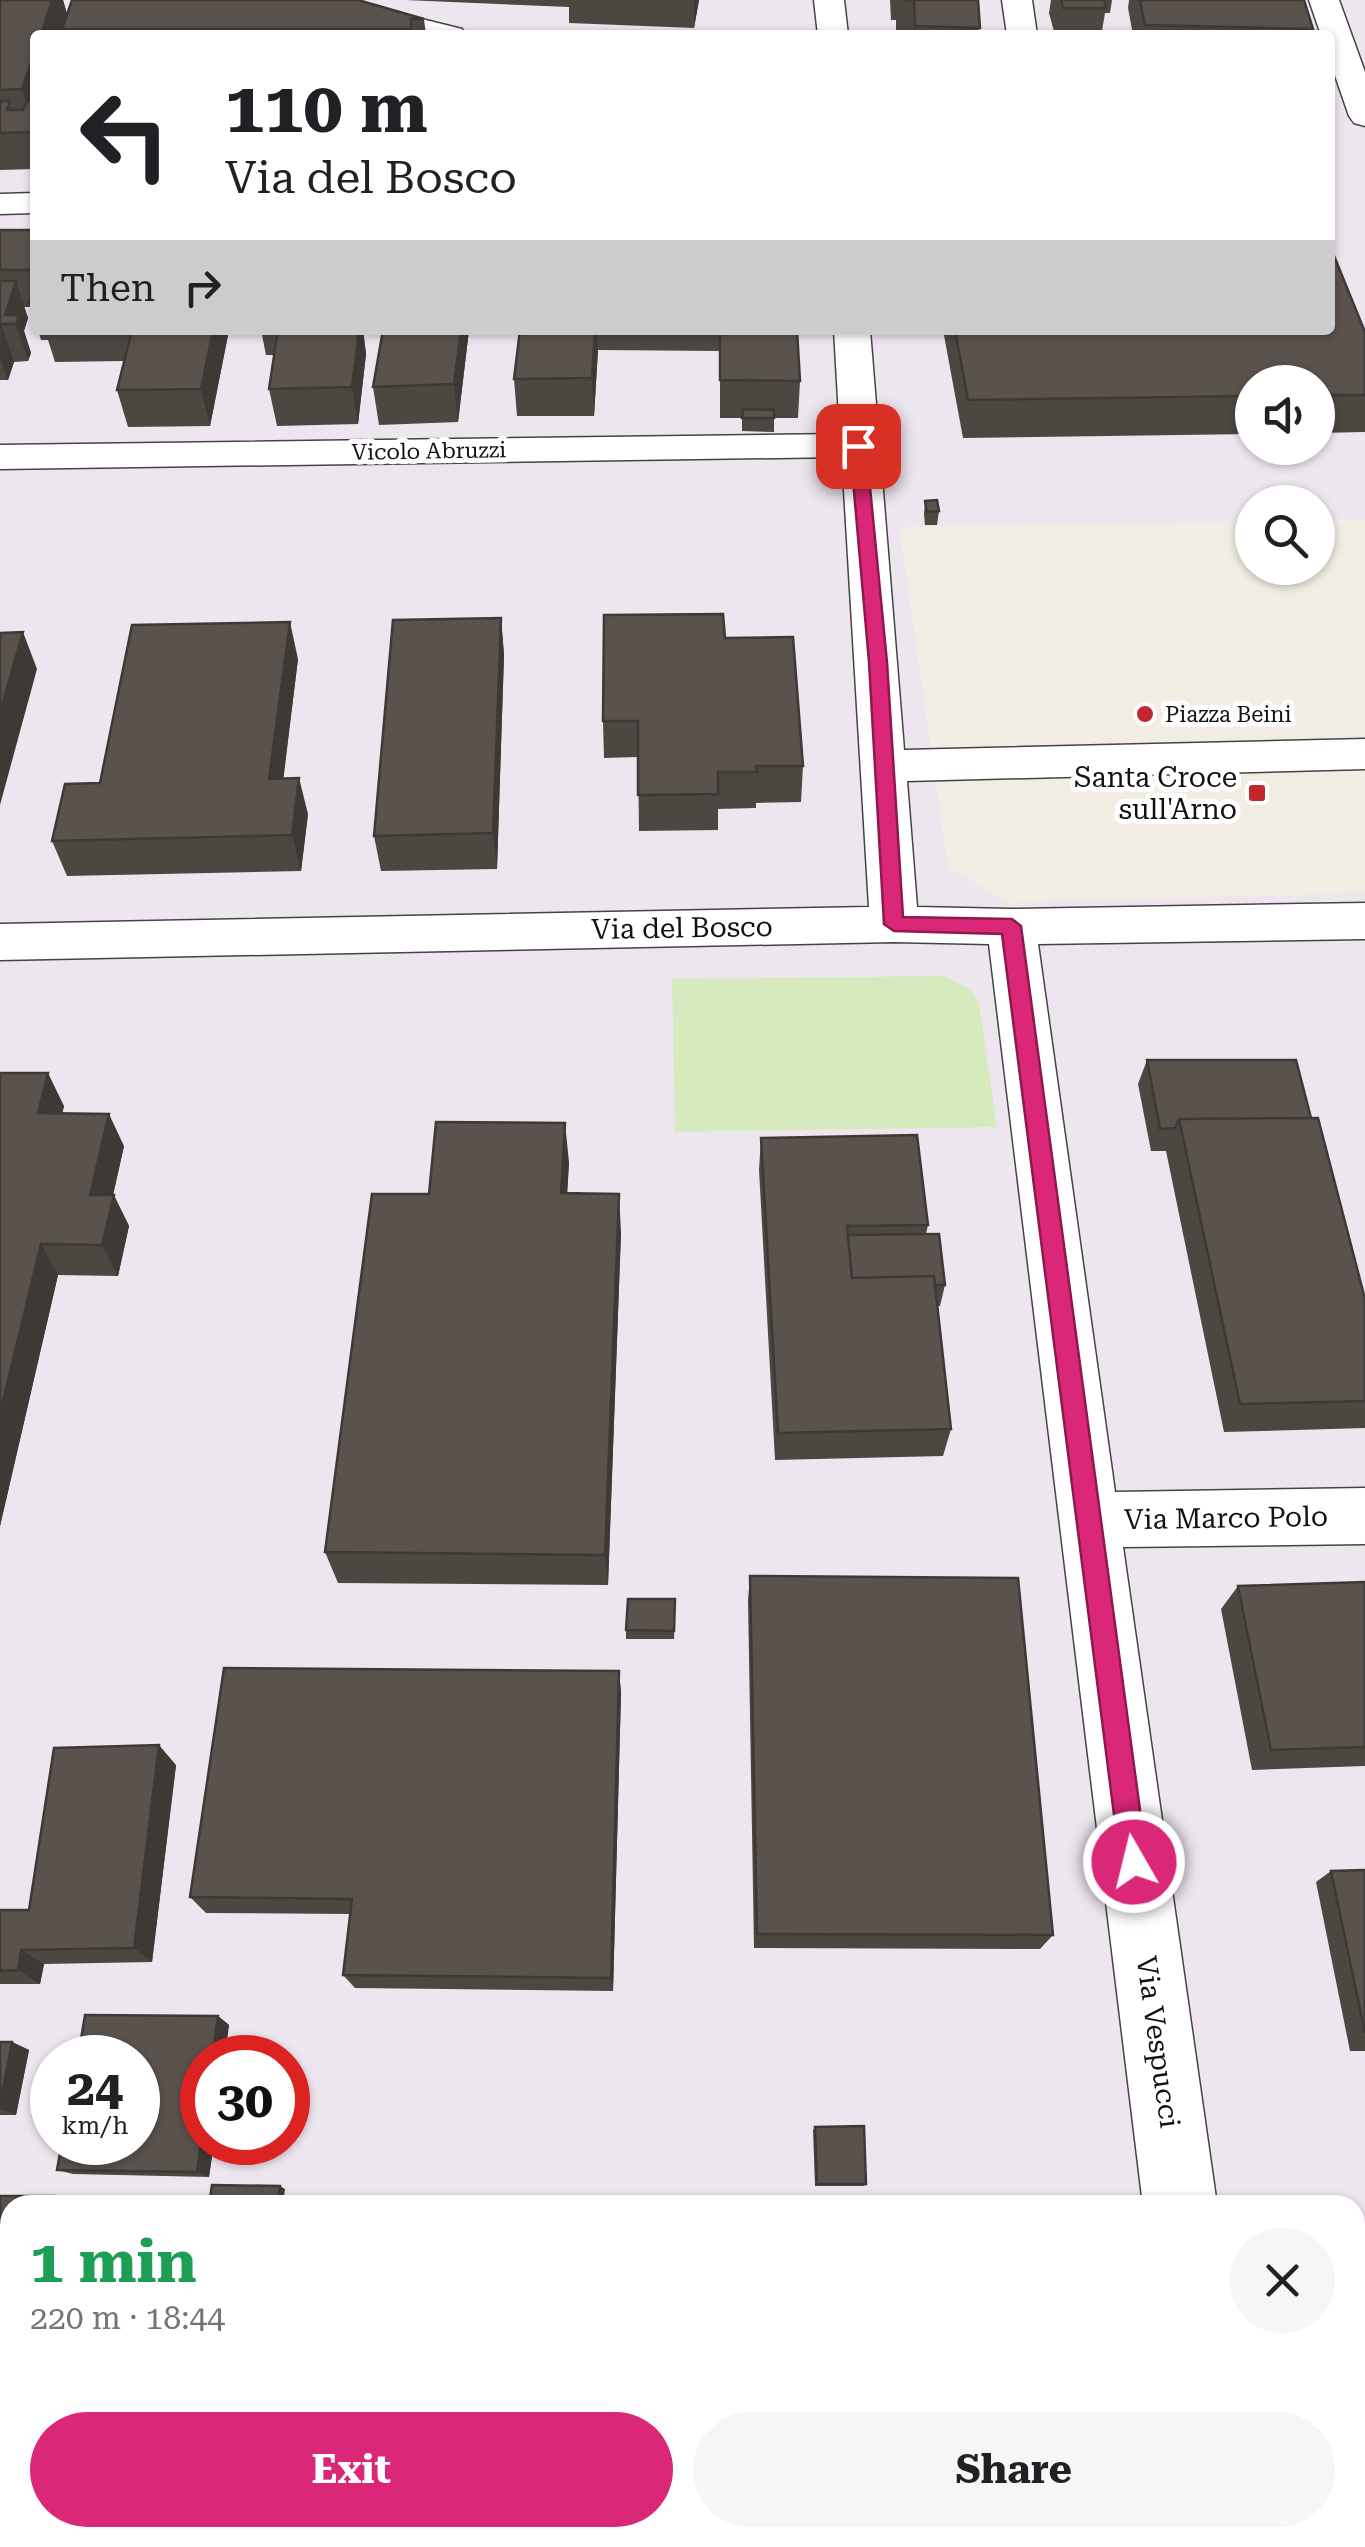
<!DOCTYPE html>
<meta charset="utf-8">
<style>
:root{--surface:#fff;--page:#f6f6f6;--text:#202124;--muted:#757577;--accent:#db2777}
body{margin:0;font-family:"Roboto Serif",serif;background:var(--page);color:var(--text);height:100vh;display:flex;flex-direction:column;font-size:38px;white-space:nowrap}
*{box-sizing:border-box;margin:0}
p{font-size:32px;color:var(--muted)}
.icon{flex:none;width:55px;height:55px;fill:none;stroke:currentColor;stroke-width:2;stroke-linecap:round;stroke-linejoin:round}
.map{position:relative;flex:1;overflow:hidden}
.details{position:absolute;left:0px;top:2195px;width:1365px;height:352px;display:flex;flex-direction:column;background:var(--surface);border-radius:30px 30px 0 0;box-shadow:0 2px 8px #0004}
.details>*{flex:none}
.top-card{position:absolute;left:30px;top:30px;width:1305px;height:305px;border-radius:10px;box-shadow:0 2px 8px #0004;background:#fff;color:var(--text);overflow:hidden}
.controls{position:absolute;left:1235px;top:365px;display:grid;gap:20px}
.controls a{display:grid;place-items:center;width:100px;height:100px;border-radius:50%;background:var(--surface);box-shadow:0 2px 8px #0004;font-size:50px}
.speed{position:absolute;left:30px;top:2035px;display:flex;gap:20px;font-size:50px;font-weight:700;text-align:center}
.speed>*{display:grid;place-content:center;width:130px;height:130px;border-radius:50%;background:var(--surface);box-shadow:0 2px 8px #0004;line-height:1}
.speed small{font-size:25px;font-weight:400}
.speed .limit{border:15px solid #d22;background:#fff;color:#111}
.pin{position:absolute;display:grid;place-items:center;width:85px;height:85px;color:#fff;margin:-42px;border-radius:20px;box-shadow:0 5px 15px #0006}
.me{position:absolute;width:110px;margin:-55px;rotate:352deg;stroke-linejoin:round;filter:drop-shadow(0 0 8px #0008)}
.turn{display:flex;align-items:center;gap:35px;height:210px;padding:0 30px;font-size:45px}
.turn .icon{width:130px;height:130px;stroke-width:2.5}
.turn b{display:block;font-size:70px;line-height:85px}
.then{display:flex;align-items:center;height:95px;padding:0 30px;background:#0003;gap:20px;font-size:38px}
.round{display:grid;place-items:center;flex:none;width:105px;height:105px;border-radius:52px;background:var(--page)}
.summary{display:flex;align-items:center;justify-content:space-between;height:170px;padding:0 30px}
h1{font-size:60px;font-weight:700;line-height:75px;color:#1e9e55}
.action{display:flex;gap:20px;margin-top:auto;padding:20px 30px}
.action a{flex:1;height:115px;border-radius:60px;background:var(--accent);color:#fff;font-size:40px;font-weight:700;line-height:115px;text-align:center}
.action a+a{background:var(--page);color:var(--text)}
.map>svg:first-child{display:block}
</style>
<div class="map">
<svg width="1365" height="2547" viewBox="0 0 1365 2547">
<rect width="100%" height="100%" fill="#fffdf5"/>
<path fill="#eee6ef" fill-rule="evenodd" d="M0,0H1365V2547H0ZM35,35H1330V330H35ZM1252,382H1318V448H1252ZM1252,502H1318V568H1252ZM52,2058H138V2142H52ZM202,2058H288V2142H202ZM10,2205H1355V2538H10Z"/>
<path fill="#d5ebbd" d="M944,976L971,990L979,1003L997,1127L675,1132L672,979Z"/>
<path fill="#f1ede2" d="M1318,520H1365V893L1007,903L948,866L899,527L1252,521V568H1318Z"/>
<g fill="none" stroke-linecap="round" stroke-linejoin="round">
<g stroke="#444" stroke-width="3">
<path id="minor" d="M260,0H345L462,29L466,35C401,35 340,17 275,9L264,6Z
M814,0H844L848,35H818Z
M1002,0H1032L1037,35H1007Z
M1309,0H1339L1365,72V126L1354,123L1349,116L1330,61V35H1321Z
M35,193V213L0,214V194Z
M834,330H870L904,750L1365,739V769L907,781L917,907L1011,909L1365,903V939L1038,944L1115,1492L1365,1488V1544L1123,1547L1217,2205H1143L989,944L894,942L0,960V924L869,907L842,457L0,469V445L840,434Z
M1184,2538H1264L1266,2547H1186Z"/>
</g>
<use href="#minor" fill="#fff" fill-rule="evenodd"/>
</g>
<path fill="#4d4742" d="M0,0H63L67,14L424,19L426,35H63V34L35,35V169L0,170Z
M405,0H699L694,28L569,23V7Z
M890,0H978L979,35H896V20H891Z
M1051,0H1112L1110,13H1105L1102,31L1103,35H1055L1049,13Z
M1129,0H1304L1313,29L1311,35H1133L1128,8Z
M0,230H35V322L30,307H24L28,318L24,331L31,353L28,361L14,362L8,380H0Z
M38,330H229L210,426L128,427L117,390L124,361L55,362L48,340H41Z
M261,330H363L366,354L358,424L277,426L269,389L275,355H266Z
M383,330H469L458,422L379,425L373,387Z
M520,330H797L800,381L798,418H774V432L742,431V418H720V351L598,350L594,416H517L514,379Z
M943,330H1330L1365,332V432L1318,433V382H1252V434L963,438Z
M925,501L939,511L937,525H925L924,514Z
M501,618L504,655L497,869L381,871L374,836Z
M725,638L803,766L801,802L756,803V808L718,809V830L639,831L638,757L604,758L603,721Z
M298,659L283,778L308,814L301,871L67,876L52,841L100,783Z
M1147,1060L1311,1118L1365,1299V1428L1224,1432L1166,1151H1151L1138,1084Z
M0,1073L64,1106L62,1113L124,1146L113,1195L129,1226L118,1276L58,1275L0,1526Z
M761,1138L928,1225L926,1234L945,1285L940,1306H937L951,1429L943,1456L775,1460L759,1170Z
M569,1162L567,1193L621,1232L608,1585L338,1583L325,1552L429,1194Z
M750,1576L1053,1935L1040,1949L754,1948L748,1600Z
M1365,1582V1766L1252,1770L1221,1609L1238,1586Z
M675,1599L674,1639H626V1630Z
M619,1671L621,1693L613,1991L355,1988L343,1975L350,1914L206,1913L190,1897Z
M176,1765L152,1962L44,1964L40,1984H0V1910H29Z
M1365,1870V2051H1350L1316,1882L1331,1871Z
M218,2016L229,2025L202,2142H214L209,2177L73,2174L57,2170Z
M0,2042H12L29,2050L16,2115H0Z
M815,2127L866,2184L864,2186H815L813,2130Z"/>
<path fill="#3f3936" d="M52,0H63L68,18L62,29V35H41Z
M694,0H699L694,28Z
M35,52V120L33,126L22,89Z
M16,281L28,318L24,331L31,353L28,361L16,324L5,315Z
M1,324L14,362L8,380L0,358Z
M213,330H229L210,426L201,389Z
M359,330H363L366,354L358,424L352,387Z
M461,330H469L458,422L454,384Z
M595,330H597L598,350L594,416L592,378Z
M501,618L504,655L497,869L493,833Z
M290,622L298,659L279,815L269,779Z
M23,632L37,669L0,805V712Z
M299,778L308,814L301,871L292,835Z
M48,1073L64,1106L55,1145L38,1113Z
M109,1114L124,1146L106,1226L90,1195Z
M565,1123L569,1162L565,1232L561,1193Z
M619,1194L621,1232L608,1585L605,1555Z
M114,1195L129,1226L118,1276L102,1245Z
M41,1244L58,1275L0,1526V1413Z
M619,1671L621,1693L613,1991L611,1978Z
M159,1745L176,1765L152,1962L134,1948Z
M21,1950L44,1964L40,1984L18,1970Z
M218,2016L229,2025L225,2058H212Z
M12,2042L29,2050L16,2115L0,2109Z
M202,2130V2142H214L209,2177L197,2172Z
M280,2186L285,2189L283,2205H278Z
M54,2196L62,2198L61,2205H52Z"/>
<path fill="#5a524d" stroke="#3f3936" stroke-width="2.5" d="M0,0H52L41,35H35V52L22,89L0,90Z
M72,0H358L424,19H411V29H62Z
M904,0H978L980,28L915,26L914,0Z
M1061,0H1104L1106,8H1063Z
M1140,0H1304L1313,29L1145,25Z
M1059,31H1102L1103,35H1061Z
M0,101H10L7,110H23L27,101H35V132L0,133Z
M0,230H35V270H0Z
M1330,246L1365,332V395H1318V382H1252V396L968,400L955,330H1330Z
M0,281H16L5,315H19L16,324H1L0,328Z
M35,284V303H29Z
M132,330H213L201,389L117,390Z
M278,330H359L352,387L269,389Z
M383,330H461L454,384L373,387Z
M520,330H595L592,378L514,379Z
M720,330H797L800,381L720,380Z
M743,409L774,410V418H742Z
M937,500L939,511L927,512L925,501Z
M723,614L725,638L793,637L803,766H756L757,772H718V794L638,795V721H603L604,615Z
M501,618L493,833L374,836L393,620Z
M290,622L269,779L299,778L292,835L52,841L65,784L100,783L132,625Z
M23,632L0,712V633Z
M1147,1060H1296L1311,1118L1179,1119L1175,1128L1160,1129Z
M0,1073H48L38,1113L109,1114L90,1195H114L102,1245L41,1244L0,1413Z
M1318,1118L1365,1299V1401L1240,1404L1179,1119Z
M436,1122L565,1123L561,1193L619,1194L605,1555L325,1552L372,1194H429Z
M917,1135L928,1225L847,1226L852,1278L934,1276L951,1429L778,1433L761,1138Z
M939,1234L945,1285H935L934,1276L852,1278L848,1235Z
M750,1576L1018,1578L1053,1935L757,1934Z
M1365,1582V1747L1271,1750L1238,1586Z
M628,1599H675L674,1631L626,1630Z
M224,1668L619,1671L611,1978L343,1975L352,1899L190,1897Z
M159,1745L134,1948L21,1950L18,1970L0,1971V1910H29L54,1748Z
M1365,1870V2033L1331,1871Z
M85,2015L218,2016L212,2058H202V2130L197,2172L57,2170L62,2142H138V2058H78Z
M0,2042H12L0,2105Z
M864,2126L866,2184H817L815,2127Z
M212,2185L280,2186L278,2205H209Z
M0,2196H54L52,2205H10V2250H0Z"/>
<path fill="#db2777" stroke="#8e194d" stroke-width="2.5" d="M858,441L866,446L887,662L903,917L1012,919L1021,926L1147,1862L1143,1872L1134,1876L1124,1872L1120,1862L1002,934L894,931L884,924L869,662L850,446Z"/>
<g fill="#c4262e" stroke="#fff" stroke-width="4">
<circle cx="1145" cy="714" r="10"/>
<rect x="1247" y="783" width="20" height="20" rx="5"/>
</g>
<g text-anchor="middle" dominant-baseline="central" stroke-width="10" stroke-linejoin="round" paint-order="stroke">
<g font-size="22" fill="#111" stroke="#fff">
<text transform="translate(429 451) rotate(-1)">Vicolo Abruzzi</text>
</g>
<g font-size="22" fill="#111" stroke="#fff" text-anchor="start">
<text x="1165" y="714">Piazza Beini</text>
</g>
<g font-size="28" fill="#111" stroke="#fff" text-anchor="end">
<text x="1237" y="777">Santa Croce<tspan x="1237" dy="32">sull'Arno</tspan></text>
</g>
<g font-size="28" fill="#111" stroke="#fff">
<text transform="translate(682 928) rotate(-1)">Via del Bosco</text>
<text transform="translate(1226 1518) rotate(-1)">Via Marco Polo</text>
<text transform="translate(1158 2042) rotate(82)">Via Vespucci</text>
</g>
</g>
</svg>
<div class="controls">
<a><svg class="icon" aria-label="sound" viewBox="0 0 24 24"><path d="M4 9h4l5-4v14l-5-4H4zM17 9q2 3 0 6"/></svg></a>
<a><svg class="icon" aria-label="search" viewBox="0 0 24 24"><circle cx="10" cy="10" r="6"/><path d="M15 15l6 6"/></svg></a>
</div>
<div class="speed"><div>24<small>km/h</small></div><div class="limit">30</div></div>
<div class="pin" style="left:858px;top:446px;background:#d93025"><svg class="icon" aria-label="arrive" viewBox="0 0 24 24"><path d="M6 21V4h12l-3 4 3 4H6"/></svg></div>
<svg class="me" style="left:1134px;top:1862px" viewBox="-20 -20 40 40"><circle r="17" fill="#db2777" stroke="#fff" stroke-width="3"/><path d="M0-11L8 9 0 5-8 9z" fill="#fff"/></svg>
<div class="top-card">
<div class="turn"><svg class="icon" aria-label="left" viewBox="0 0 24 24"><path d="M17 20v-9H6M10 6l-5 5 5 5"/></svg><div><b>110 m</b>Via del Bosco</div></div>
<div class="then">Then<svg class="icon" aria-label="right" viewBox="0 0 24 24"><path d="M7 20v-9h11M14 6l5 5-5 5"/></svg></div>
</div>
<section class="details">
<div class="summary"><div><h1>1 min</h1><p>220 m · 18:44</p></div><a class="round"><svg class="icon" aria-label="close" viewBox="0 0 24 24"><path d="M6 6l12 12M18 6L6 18"/></svg></a></div>
<div class="action"><a>Exit</a><a>Share</a></div>
</section>
</div>
